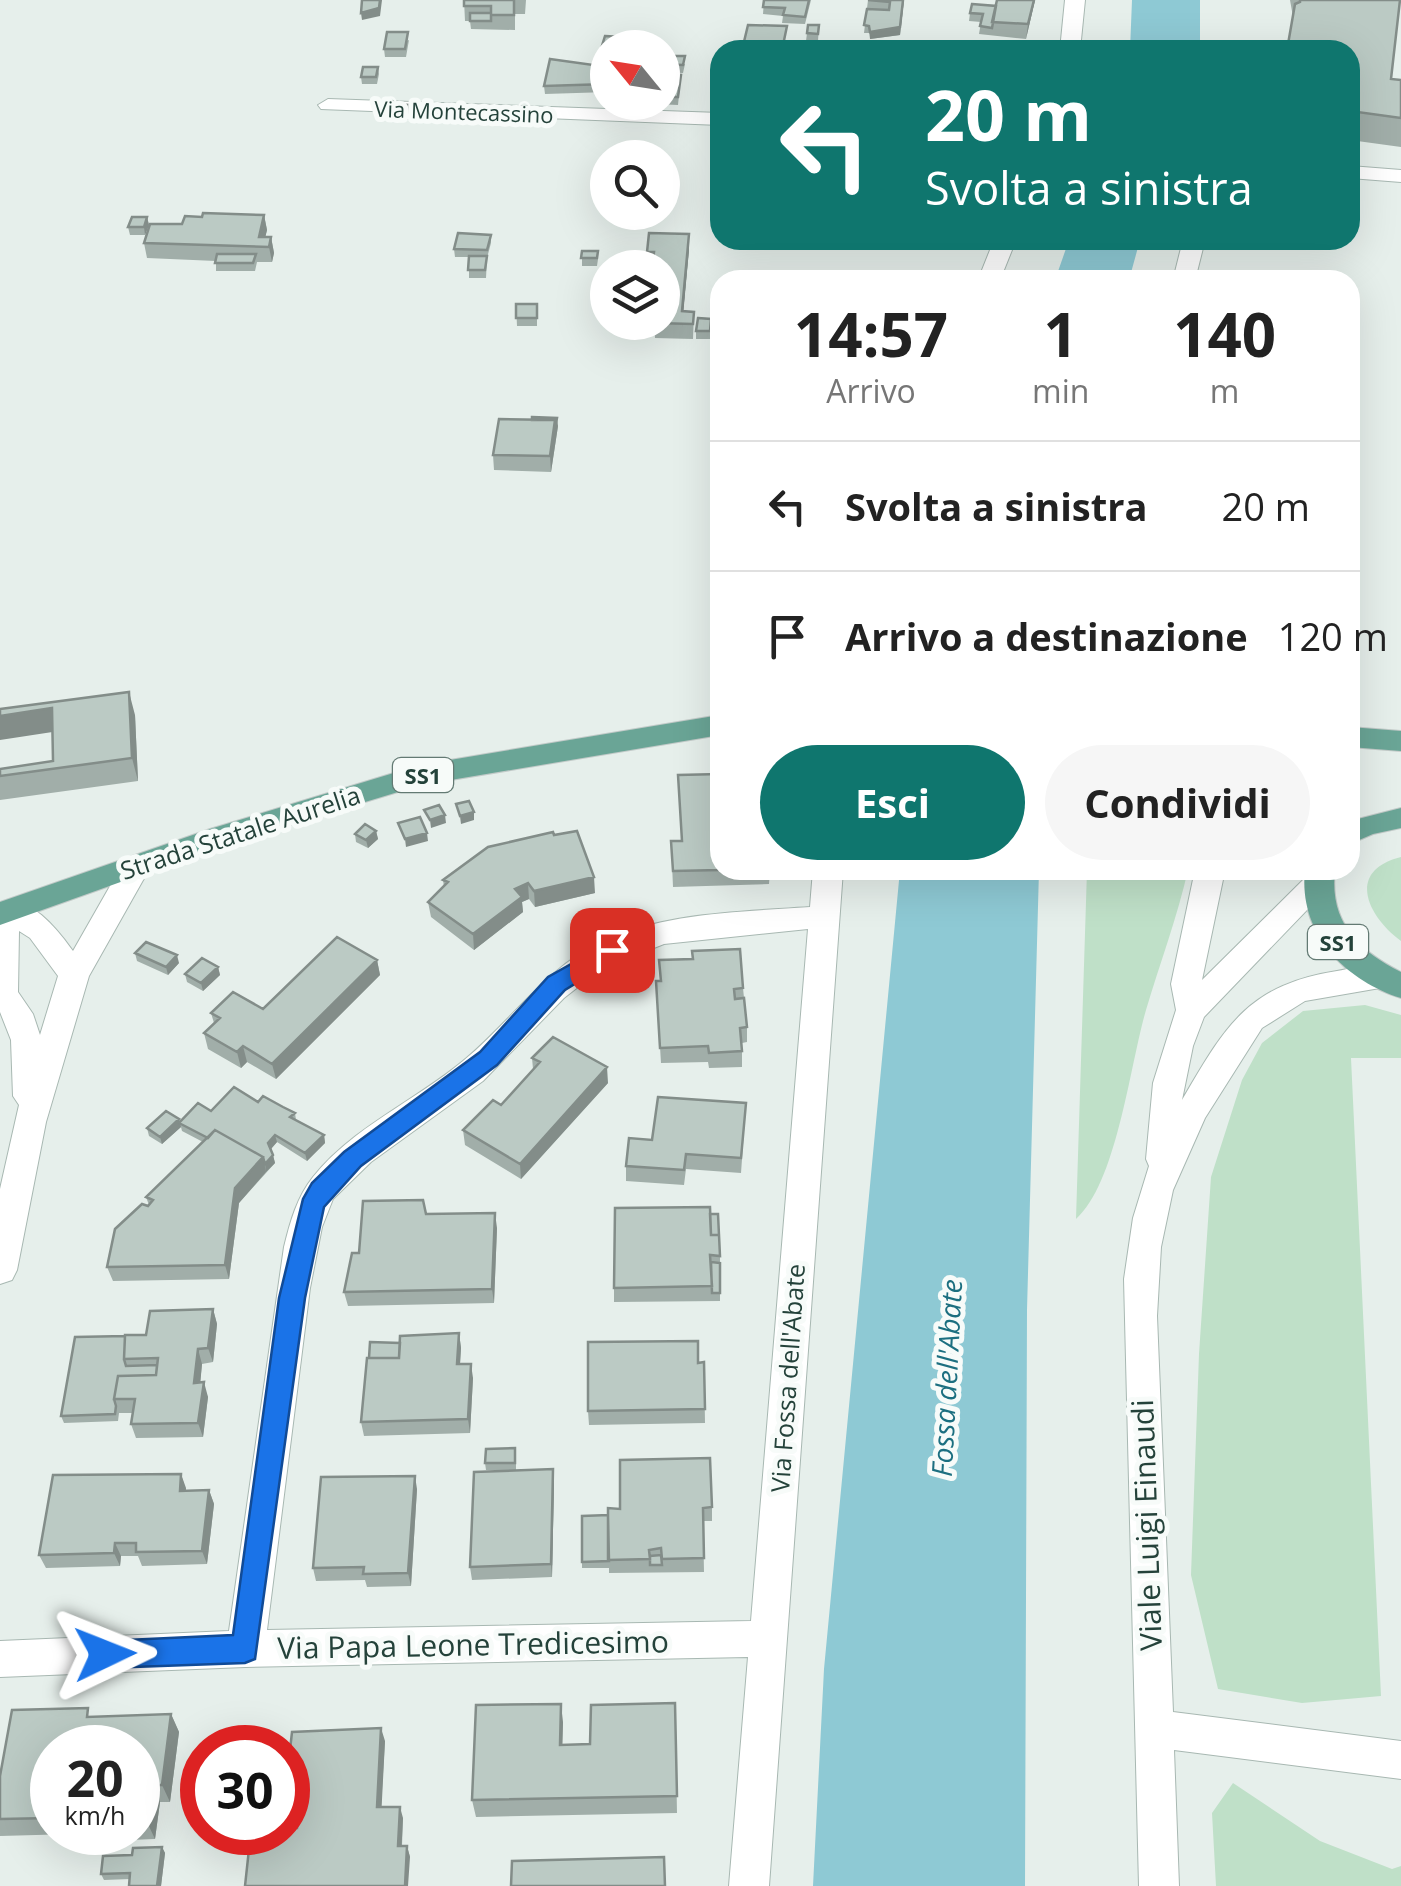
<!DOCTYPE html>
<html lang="it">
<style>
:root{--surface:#fff;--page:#f6f6f6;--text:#222;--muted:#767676;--line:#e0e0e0;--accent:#0f766e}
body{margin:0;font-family:"Open Sans",sans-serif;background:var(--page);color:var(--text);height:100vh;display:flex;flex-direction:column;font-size:38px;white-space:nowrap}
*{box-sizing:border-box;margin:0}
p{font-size:32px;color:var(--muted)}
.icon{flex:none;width:55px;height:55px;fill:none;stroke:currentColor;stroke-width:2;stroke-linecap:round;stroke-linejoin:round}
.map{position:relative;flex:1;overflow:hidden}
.drawer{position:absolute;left:710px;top:270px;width:650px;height:610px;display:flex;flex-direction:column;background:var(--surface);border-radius:30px;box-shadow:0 10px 40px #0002}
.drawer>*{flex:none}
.guide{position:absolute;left:710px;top:40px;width:650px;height:210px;border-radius:30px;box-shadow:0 10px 40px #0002;background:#0f766e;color:#fff;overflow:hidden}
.needle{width:65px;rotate:300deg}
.tools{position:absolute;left:590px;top:30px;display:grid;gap:20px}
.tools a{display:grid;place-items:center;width:90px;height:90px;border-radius:50%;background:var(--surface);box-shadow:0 10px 40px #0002;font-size:50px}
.speed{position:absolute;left:30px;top:1725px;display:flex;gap:20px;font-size:50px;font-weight:700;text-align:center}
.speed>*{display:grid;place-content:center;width:130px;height:130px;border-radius:50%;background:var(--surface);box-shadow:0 10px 40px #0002;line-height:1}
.speed small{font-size:25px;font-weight:400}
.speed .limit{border:15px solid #d22;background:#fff;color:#111}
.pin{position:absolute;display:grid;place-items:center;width:85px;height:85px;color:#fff;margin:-42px;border-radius:20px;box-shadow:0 5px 15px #0006}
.me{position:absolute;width:110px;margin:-55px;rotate:88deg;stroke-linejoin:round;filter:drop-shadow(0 0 8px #0008)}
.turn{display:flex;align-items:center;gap:35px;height:210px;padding:0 50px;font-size:45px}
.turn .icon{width:130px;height:130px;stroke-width:2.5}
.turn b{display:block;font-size:70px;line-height:85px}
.eta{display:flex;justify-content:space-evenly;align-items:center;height:170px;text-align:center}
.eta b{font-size:60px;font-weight:700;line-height:70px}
.primary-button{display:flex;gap:20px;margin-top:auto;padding:20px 50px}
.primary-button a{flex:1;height:115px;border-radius:60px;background:var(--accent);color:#fff;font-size:40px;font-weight:700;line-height:115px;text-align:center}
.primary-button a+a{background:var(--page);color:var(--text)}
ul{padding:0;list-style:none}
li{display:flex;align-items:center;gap:30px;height:130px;padding:0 50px;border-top:2px solid var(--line)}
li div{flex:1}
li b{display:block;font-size:38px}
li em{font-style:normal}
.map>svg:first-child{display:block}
</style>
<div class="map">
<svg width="1401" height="1886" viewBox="0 0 1401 1886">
<rect width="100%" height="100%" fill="#e6efeb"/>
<path fill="#bfe0c8" d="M1401,857V941C1368,917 1345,871 1401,857Z
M1087,870H1188C1177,918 1160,963 1146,1010C1130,1064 1117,1183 1076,1219Z
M1365,1005L1401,1015V1058H1351L1381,1696L1302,1703L1218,1689L1191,1575L1199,1354L1211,1177L1242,1080L1262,1043L1303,1011Z
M1233,1783L1320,1841L1392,1869L1401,1866V1886H1216L1212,1813Z"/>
<path fill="#8ec9d4" d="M1132,0H1200V50H1130Z
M1069,240H1140L1129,280H1055Z
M900,870H1039L1027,1310L1025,1886H813L824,1669Z"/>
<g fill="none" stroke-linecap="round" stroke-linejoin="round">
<g stroke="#a8b8b2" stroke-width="2">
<path id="minor" d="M1065,0H1085L1080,50H1060Z
M328,99L720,113V125L321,109L318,105Z
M1350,166L1401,170V182L1350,178Z
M994,240H1016L1000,280H978Z
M1183,240H1205L1195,280H1173Z
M136,855L146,858L151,866L89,976L46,1122L17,1270L12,1280L0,1284V1189L19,1105L13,1096L11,1040L0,1012V903C30,894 57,929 73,951L126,858ZM19,931L30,938L58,976L40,1035L33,1014L18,992Z
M813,870H843L769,1886H729L748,1657L245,1667L0,1677V1641L229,1631L284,1247C290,1222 297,1197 313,1177C353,1127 415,1101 463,1061C511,1022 544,969 601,942C666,912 740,912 810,907ZM808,929L751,1621L267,1630L310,1288L322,1227L333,1199L371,1162L483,1081L564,998L601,969L664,944Z
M1195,870H1225L1202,980L1306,877L1316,874L1326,877L1331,885L1204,1017L1193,1046L1182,1100C1225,1027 1247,985 1337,971C1354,968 1374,962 1391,968L1395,976L1391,984L1380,988L1305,1001L1262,1028L1205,1118L1173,1190L1161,1247L1157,1316L1173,1712L1401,1741V1779L1174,1750L1179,1886H1139L1124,1279L1133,1218L1149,1166L1146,1159L1153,1083L1176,1010L1171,984Z"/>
</g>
<g stroke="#c2cac8" stroke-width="2">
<path id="major" d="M720,715V735L421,785L230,843L0,925V902L210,829L420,765Z
M1350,727L1401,731V751L1350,747Z
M1401,808V828L1373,834L1350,844V821Z
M1305,870H1335C1329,921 1357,950 1401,972V998C1344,980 1298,932 1305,870Z"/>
</g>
<use href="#minor" fill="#fff" fill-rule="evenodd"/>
<use href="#major" fill="#6aa596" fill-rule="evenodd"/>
</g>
<path fill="#a1aea9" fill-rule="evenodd" d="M464,0H526L525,14H515V30L471,29L470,21H465Z
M764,0H811L805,24L782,23L783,16L763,14Z
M868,0H904L900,35L870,39L869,33H864Z
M1035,0L1026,39L979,34L981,22L969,21L970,13L996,6Z
M1290,0H1400L1391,79L1401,80V147L1350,140V50L1293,17Z
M808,25H819L818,41H806Z
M640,38V48H608V57L601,56V49Z
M409,40L406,57H385L384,49Z
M662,56L685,64L683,73L662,72Z
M378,67L379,74L377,84H362L361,77Z
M608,67V92L545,94L544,86Z
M662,74L681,75L678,105L633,103L662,102Z
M410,105L411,113L409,120L388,119L387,111Z
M264,215L267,230L265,237H271L274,253L272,262H257L255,271H216V261L147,258L144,243L182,224Z
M147,217L149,225L145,235H130L128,227Z
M491,235V243L487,258L486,278H469V257H455L454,249Z
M689,250L683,312H694L693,339L655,338L654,323L662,268L647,267V252Z
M582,251L598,259L597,266H582Z
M516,304H537V326H517Z
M711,319L710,339H696V331Z
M558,426L551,472L494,470L493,455Z
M135,715L138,781L0,800V769L53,761Z
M376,831L378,839L368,848L356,842L355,834Z
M554,835L595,893L535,907L529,899L522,902L523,912L474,950L431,917L428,902L444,887L443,880Z
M671,841H681L720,870H770L769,884L673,887Z
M135,953L179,963L168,975L137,961Z
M377,960L380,975L276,1079L247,1062L241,1068L208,1049L204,1033L214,1023L211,1013L263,1009Z
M659,960L743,988L747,1027V1042L742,1043V1067L709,1068L708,1062L661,1063L656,981H660Z
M218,967L220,975L203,991L187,982L185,974Z
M532,1058L608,1083L521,1179L465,1145L463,1130L501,1105L533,1069Z
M258,1102L295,1113L296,1120L324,1135L325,1143L307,1161L277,1142L271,1149L275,1163L239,1203L229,1279L113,1281L107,1267L149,1205L146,1197L203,1142L182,1131L181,1127L162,1144L149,1136L147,1128L179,1119L180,1122L211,1111Z
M746,1103L741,1173L686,1169L684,1185L626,1181V1166L652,1140Z
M426,1214L497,1228L494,1303L348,1306L344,1292L359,1253Z
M710,1214L720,1256V1301L614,1302V1288Z
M213,1309L217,1324L213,1362L202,1364L200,1383L208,1397L203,1437L136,1438L131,1424L133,1413H119L118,1421L64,1423L61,1416L146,1335Z
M459,1333L461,1348L460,1364L473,1378L470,1433L364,1436L361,1422L400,1343Z
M704,1362L705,1423L589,1425L588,1411Z
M516,1455V1470H486L485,1463Z
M553,1469L554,1483L552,1577L472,1580L470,1567Z
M181,1474L186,1491L209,1490L214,1504L207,1564L142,1566L138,1556H121L120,1566L46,1568L39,1555Z
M417,1489L411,1586L367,1587L365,1580L316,1581L313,1568Z
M712,1507V1521H703L704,1572L609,1573V1568H582V1562L608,1515Z
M675,1703L677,1813L476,1817L472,1800L563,1722L562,1745L590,1744Z
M171,1714L179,1732L170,1802H160L155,1839L77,1842L72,1834L0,1836V1776L92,1717ZM52,1748H138V1832H52Z
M385,1741L381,1807L403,1818L402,1846H407L410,1857L257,1849L297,1828V1825L288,1826V1768Z
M162,1847L165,1853L161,1886H129L130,1879L104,1880L101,1874L132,1855Z"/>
<path fill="#838d89" d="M380,0H382L380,16L362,20L361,13Z
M904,0L900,35L870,39V32Z
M1034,0H1035L1026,39L1028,24Z
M264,215L267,230L263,247L259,237Z
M147,217L149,225L145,235L144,227Z
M689,234V250L682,327V311Z
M271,237L274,253L272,262L269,247Z
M557,418L558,426L551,472L550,456L555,420Z
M129,692L135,715L138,781L132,758Z
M52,708L59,731L0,740V716Z
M474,812V820L461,824L460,816Z
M445,815L446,823L431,828L430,820Z
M376,831L378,839L368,848L366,840Z
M427,833L428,841L406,847L405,839Z
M594,877L595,893L535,907L534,891Z
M528,883L529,899L522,902L523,912L474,950L473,934L515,889Z
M177,955L179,963L168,975L166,967Z
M377,960L380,975L276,1079L272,1064Z
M218,967L220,975L203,991L201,983Z
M243,1046L247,1062L241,1068L237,1052Z
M607,1067L608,1083L521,1179L520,1164Z
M179,1119L181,1127L162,1144L160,1137Z
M275,1135L277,1142L270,1150L268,1143Z
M324,1135L325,1143L307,1161L305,1153Z
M273,1155L275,1163L266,1172L265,1164Z
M263,1157L266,1172L239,1203L229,1279L225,1265L235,1188Z
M495,1213L497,1228L494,1303L492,1289Z
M213,1309L217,1324L213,1362L208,1348Z
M459,1333L461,1348L459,1379L457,1364Z
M198,1349L202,1364L199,1397L194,1383Z
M471,1364L473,1378L470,1433L468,1419Z
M204,1382L208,1397L203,1437L198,1423Z
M553,1469L554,1483L552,1577L551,1564Z
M181,1474L186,1488L185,1505L180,1491Z
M415,1476L417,1489L411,1586L408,1573Z
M209,1490L214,1504L207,1564L202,1551Z
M115,1543L121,1556L120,1566L114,1553Z
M561,1704L563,1722L562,1762L560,1745Z
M171,1714L179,1732L170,1802L162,1785Z
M381,1728L385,1741L381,1819L377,1807Z
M152,1785L160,1802L155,1839L147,1822Z
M400,1807L403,1818L401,1857L398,1846Z
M407,1846L410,1857L408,1886H405Z
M162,1847L165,1853L161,1886H157Z"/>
<path fill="#bbcac4" stroke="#838d89" stroke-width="2.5" d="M362,0H380L379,8L361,13Z
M464,0H514V15H491V6H464Z
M764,0H809L805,17L783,15L785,8L763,7Z
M868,0H903L900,27L870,32L869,26L864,25L867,9L889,10L890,2Z
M997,0H1034L1028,24L992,22Z
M1300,0H1400L1391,79L1401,80V118L1350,111V50H1287L1295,4L1300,2Z
M972,4L996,6L992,28L980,26L983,14L970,13Z
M470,13H491V21H470Z
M748,25L787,26L782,50H742Z
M808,25H819L818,34L807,33Z
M387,32H408L405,49H384Z
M605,36L640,38L638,48H608V50L601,49Z
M790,43L807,44L806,50H789Z
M869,43H879L880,50H869Z
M662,56H685L683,65L662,64Z
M550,59L608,67V84L544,86Z
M363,67H378L376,77H361Z
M662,74L681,75L678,97H662Z
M389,104L410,105L408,112L387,111Z
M203,213L264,215L259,237H271L269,247L144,243L150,224H182L185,216L202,217Z
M132,217H147L144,227H128Z
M458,233L491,235L487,250L454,249Z
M649,233L689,234L682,311L694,312L693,324L654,323L662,322V268H652L654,252H647Z
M582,251H598L597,258H581Z
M217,254H256L253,263H215Z
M469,256H487L485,270H468Z
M516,304H537V318H516Z
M698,318L711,319L710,331H696Z
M532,417L557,418L555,428V420H532Z
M499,419L555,420L550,456L493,455Z
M129,692L132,758L0,776V769L53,761L52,708L0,716V709Z
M720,774V870L673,871L671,841H682L678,775Z
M469,801L474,812L460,816L456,804Z
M439,805L445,815L430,820L424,810Z
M420,817L427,833L405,839L398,823Z
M365,824L376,831L366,840L355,834Z
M577,831L594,877L534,891L528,883L515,889L522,897L473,934L428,902L448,882L443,880L488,847L553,832L554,835Z
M337,937L377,960L272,1064L243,1046L237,1052L204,1033L220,1018L211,1013L233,992L263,1009Z
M146,942L177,955L166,967L135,953Z
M740,949L743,988L734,989L735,999L744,998L747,1027L740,1028L742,1051L709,1053L708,1046L660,1048L656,981H661L659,960L693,959L692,951Z
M202,958L218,967L201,983L185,974Z
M553,1037L607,1067L520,1164L463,1130L493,1100L501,1105L540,1062L532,1058Z
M234,1087L258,1102L263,1096L283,1107L295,1113L290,1117L324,1135L305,1153L275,1135L268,1143L273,1155L265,1164L263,1157L215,1130L208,1138L179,1123L198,1103L211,1111Z
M658,1097L746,1103L741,1158L686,1154L684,1170L626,1166L629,1138L652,1140Z
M166,1111L179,1119L160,1137L147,1128Z
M215,1130L263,1157L235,1188L225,1265L107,1267L115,1229L142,1204L148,1206L153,1200L146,1197Z
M423,1200L426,1214L495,1213L492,1289L344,1292L352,1253H359L363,1201Z
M710,1207L711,1235H719L720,1256L710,1255L712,1286L614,1288L615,1208Z
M710,1214H718L719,1235H711Z
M711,1262L720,1263V1293H712Z
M213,1309L208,1348L198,1349L194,1383L204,1382L198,1423L131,1424L135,1399H114L118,1376L156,1375L158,1358L124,1359L125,1335H146L150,1311Z
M459,1333L457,1364H471L468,1419L361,1422L367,1358H399L400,1336Z
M125,1336L124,1359L126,1366L157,1365L156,1375L118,1376L114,1399L116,1406L115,1414L61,1416L75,1337Z
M698,1341V1363L704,1362L705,1409L588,1411V1342Z
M370,1342L400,1343L399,1358H369Z
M515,1448V1463H485L486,1449Z
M710,1458L712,1507L703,1508L704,1558L662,1559L661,1548L649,1550L650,1559L608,1560V1508L620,1509V1460Z
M553,1469L551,1564L470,1567L474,1472Z
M181,1474L180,1491L209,1490L202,1551L136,1552V1543H115L114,1553L39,1555L53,1475Z
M415,1476L408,1573L363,1574L364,1567L313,1568L321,1477Z
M608,1515L609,1561L582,1562V1516Z
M661,1555L662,1565H650V1556Z
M675,1703L677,1796L472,1800L476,1705L561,1704L560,1745L590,1744L591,1705Z
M88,1708L87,1717L171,1714L162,1785H152L147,1822L138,1823V1748H52V1818L0,1819V1776L12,1710Z
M381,1728L377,1807H400L398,1846H407L405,1886H245L249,1849H257L259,1832H288V1828H297L298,1814H288V1768L292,1732Z
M162,1847L157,1886H129L130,1873L101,1874L103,1856L132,1855L133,1848Z
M664,1857L665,1886H511L512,1861Z"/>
<path fill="#1a73e8" stroke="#114b97" stroke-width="2.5" d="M612,941L620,944L624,950L620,956L565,990L497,1065L361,1166L324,1207L305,1298L255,1659L245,1663L105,1668L95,1664L91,1654L95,1645L105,1641L233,1635L279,1298L303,1199L312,1183L344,1152L480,1052L548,977Z"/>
<g text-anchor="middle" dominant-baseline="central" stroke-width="10" stroke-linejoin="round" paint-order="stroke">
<g font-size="22" fill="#24423a" stroke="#f7fbf9">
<text transform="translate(464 111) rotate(2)">Via Montecassino</text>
</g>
<g fill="#f7fbf9" stroke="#637a73" stroke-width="2.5">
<rect x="393" y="758" width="60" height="34" rx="8"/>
<rect x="1308" y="925" width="60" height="34" rx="8"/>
</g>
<g font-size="22" font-weight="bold" fill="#24423a">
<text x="423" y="775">SS1</text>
<text x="1338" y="942">SS1</text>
</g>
<g font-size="25" fill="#24423a" stroke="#f7fbf9">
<text transform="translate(240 832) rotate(-18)">Strada Statale Aurelia</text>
<text transform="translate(787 1378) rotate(-86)">Via Fossa dell'Abate</text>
</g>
<g font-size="28" font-style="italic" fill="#1c6f80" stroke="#f7fbf9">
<text transform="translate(946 1378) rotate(-87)">Fossa dell'Abate</text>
</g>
<g font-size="30" fill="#24423a" stroke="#f7fbf9">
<text transform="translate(1146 1525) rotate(-92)">Viale Luigi Einaudi</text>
<text transform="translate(473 1644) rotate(-1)">Via Papa Leone Tredicesimo</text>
</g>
</g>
</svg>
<div class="tools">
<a><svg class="needle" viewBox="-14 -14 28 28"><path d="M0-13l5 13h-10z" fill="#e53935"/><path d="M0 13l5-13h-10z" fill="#767676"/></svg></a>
<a><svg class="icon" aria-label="search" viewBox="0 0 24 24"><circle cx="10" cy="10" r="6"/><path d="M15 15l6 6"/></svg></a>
<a><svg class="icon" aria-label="layers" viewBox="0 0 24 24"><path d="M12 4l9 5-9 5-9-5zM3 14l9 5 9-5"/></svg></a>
</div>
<div class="speed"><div>20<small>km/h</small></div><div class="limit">30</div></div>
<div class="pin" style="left:612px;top:950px;background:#d93025"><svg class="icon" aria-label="arrive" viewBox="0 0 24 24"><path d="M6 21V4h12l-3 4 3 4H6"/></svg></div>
<svg class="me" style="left:105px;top:1654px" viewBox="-20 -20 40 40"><path d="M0-17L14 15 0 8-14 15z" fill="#1a73e8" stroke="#fff" stroke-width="4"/></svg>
<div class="guide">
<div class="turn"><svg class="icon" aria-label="left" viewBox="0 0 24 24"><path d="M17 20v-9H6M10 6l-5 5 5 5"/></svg><div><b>20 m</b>Svolta a sinistra</div></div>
</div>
<section class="drawer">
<div class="eta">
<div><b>14:57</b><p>Arrivo</p></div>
<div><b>1</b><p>min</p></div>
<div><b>140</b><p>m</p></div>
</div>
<ul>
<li><svg class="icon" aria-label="left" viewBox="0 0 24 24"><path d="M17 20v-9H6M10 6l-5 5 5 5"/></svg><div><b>Svolta a sinistra</b></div><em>20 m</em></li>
<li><svg class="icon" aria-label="arrive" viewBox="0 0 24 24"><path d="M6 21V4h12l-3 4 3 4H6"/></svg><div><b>Arrivo a destinazione</b></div><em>120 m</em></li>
</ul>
<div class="primary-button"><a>Esci</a><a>Condividi</a></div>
</section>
</div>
